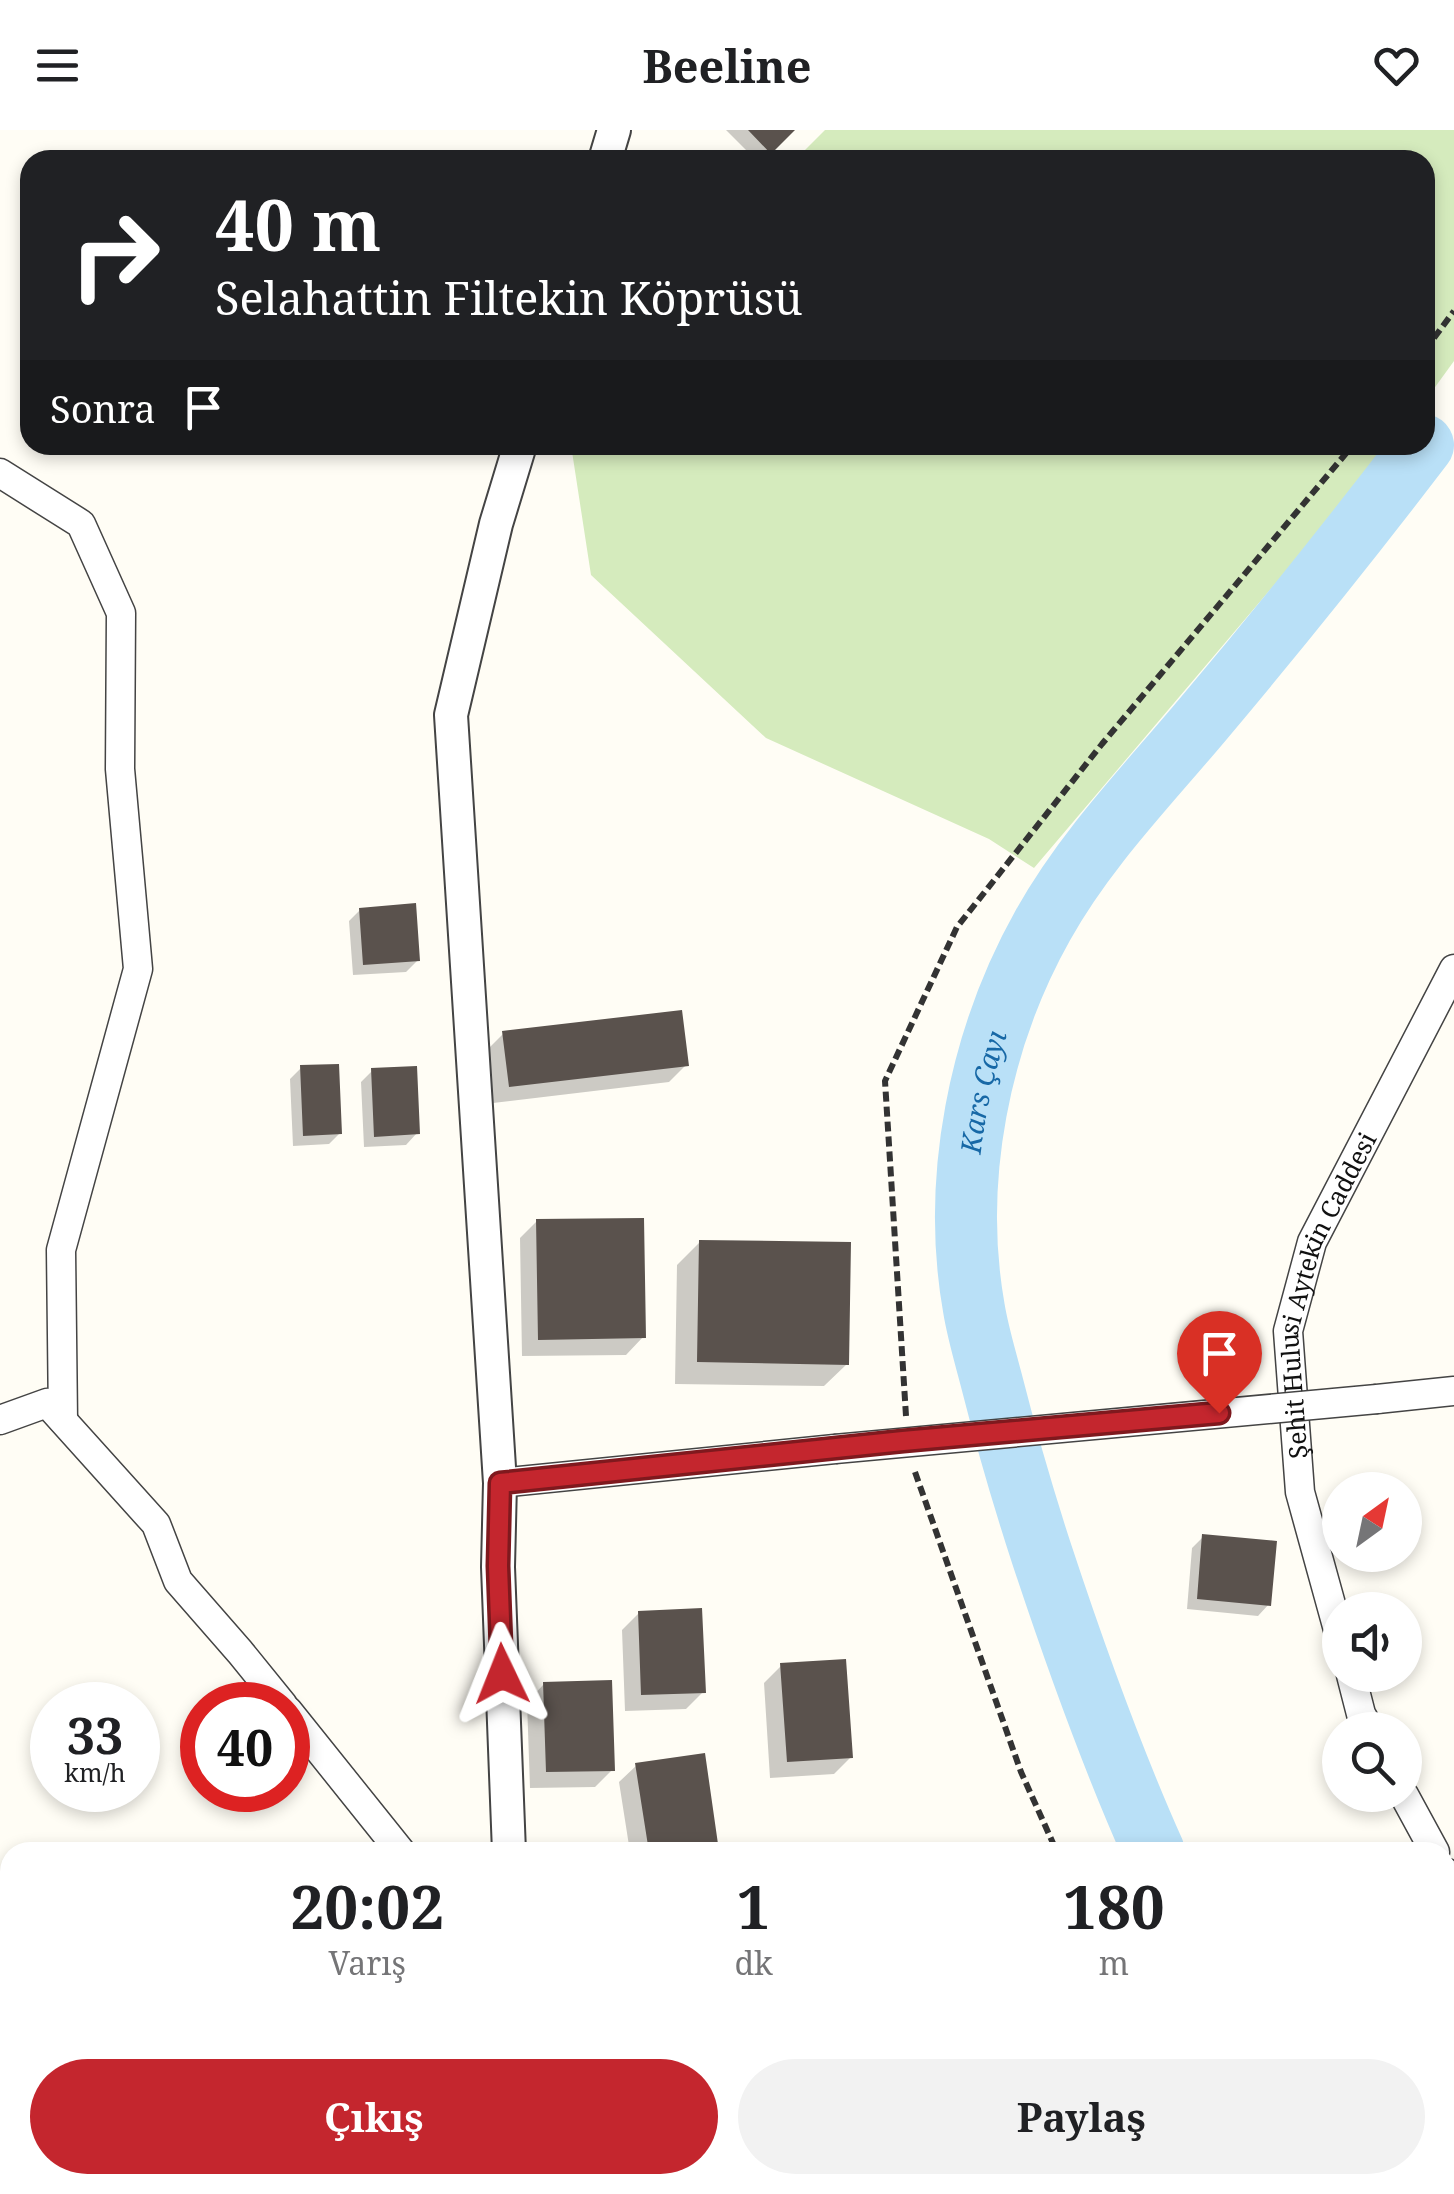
<!DOCTYPE html>
<html lang="tr">
<meta charset="utf-8">
<style>
:root{--surface:#fff;--page:#f2f2f2;--text:#202124;--muted:#757577;--accent:#c4262e}
body{margin:0;font-family:"Noto Serif",serif;background:var(--page);color:var(--text);height:100vh;display:flex;flex-direction:column;font-size:38px;white-space:nowrap}
*{box-sizing:border-box;margin:0}
p{font-size:32px;color:var(--muted)}
.icon{flex:none;width:55px;height:55px;fill:none;stroke:currentColor;stroke-width:2;stroke-linecap:round;stroke-linejoin:round}
.map{position:relative;flex:1;overflow:hidden}
.details{position:absolute;left:0px;top:1712px;width:1455px;height:352px;display:flex;flex-direction:column;background:var(--surface);border-radius:30px 30px 0 0;box-shadow:0 5px 15px #0003}
.details>*{flex:none}
.top-card{position:absolute;left:20px;top:20px;width:1415px;height:305px;border-radius:30px;box-shadow:0 5px 15px #0003;background:#202124;color:#fff;overflow:hidden}
.needle{width:65px;rotate:33deg}
.buttons{position:absolute;left:1322px;top:1342px;display:grid;gap:20px}
.buttons a{display:grid;place-items:center;width:100px;height:100px;border-radius:50%;background:var(--surface);box-shadow:0 5px 15px #0003;font-size:50px}
.speed{position:absolute;left:30px;top:1552px;display:flex;gap:20px;font-size:50px;font-weight:700;text-align:center}
.speed>*{display:grid;place-content:center;width:130px;height:130px;border-radius:50%;background:var(--surface);box-shadow:0 5px 15px #0003;line-height:1}
.speed small{font-size:25px;font-weight:400}
.speed .limit{border:15px solid #d22;background:#fff;color:#111}
.pin{position:absolute;display:grid;place-items:center;width:85px;height:85px;color:#fff;margin:-102px -42px;border-radius:50% 50% 50% 0;rotate:-45deg;box-shadow:0 0 10px #0007}
.pin .icon{rotate:45deg}
.me{position:absolute;width:110px;margin:-55px;rotate:358deg;stroke-linejoin:round;filter:drop-shadow(0 0 8px #0008)}
.turn{display:flex;align-items:center;gap:35px;height:210px;padding:0 30px;font-size:45px}
.turn .icon{width:130px;height:130px;stroke-width:2.5}
.turn b{display:block;font-size:70px;line-height:85px}
.then{display:flex;align-items:center;height:95px;padding:0 30px;background:#0003;gap:20px;font-size:38px}
.eta{display:flex;justify-content:space-evenly;align-items:center;height:170px;text-align:center}
.eta b{font-size:60px;font-weight:700;line-height:70px}
.cta{display:flex;gap:20px;margin-top:auto;padding:20px 30px}
.cta a{flex:1;height:115px;border-radius:60px;background:var(--accent);color:#fff;font-size:40px;font-weight:700;line-height:115px;text-align:center}
.cta a+a{background:var(--page);color:var(--text)}
header{display:flex;justify-content:space-between;align-items:center;height:130px;padding:0 30px;background:var(--surface);font-size:45px;font-weight:700}
.map>svg:first-child{display:block}
</style>
<header><svg class="icon" aria-label="menu" viewBox="0 0 24 24"><path d="M4 6h16M4 12h16M4 18h16"/></svg>Beeline<svg class="icon" aria-label="heart" viewBox="0 0 24 24"><path d="M12 20l-8-8c-3-5 5-10 8-4 3-6 11-1 8 4z"/></svg></header>
<div class="map">
<svg width="1454" height="2064" viewBox="0 0 1454 2064">
<rect width="100%" height="100%" fill="#fffdf5"/>
<path fill="#d5ebbd" d="M825,0H1454V231L1425,271V30H795Z
M571,315H1393L1034,738L989,709L766,608L591,445Z"/>
<path fill="#0003" d="M726,0H791L761,30H756Z
M360,780L418,830L406,842L353,845L349,791Z
M503,904L686,935L669,952L493,973L486,921Z
M301,938L340,1003L329,1014L293,1016L290,949Z
M372,941L417,1003L406,1015L364,1017L361,952Z
M537,1091L643,1207L626,1225L522,1226L520,1108Z
M700,1112L847,1234L824,1256L675,1254L677,1135Z
M1203,1407L1269,1474L1258,1486L1187,1479L1192,1418Z
M639,1483L703,1562L686,1579L625,1581L622,1500Z
M781,1536L851,1627L834,1644L770,1648L764,1553Z
M544,1554L612,1640L595,1657L530,1658L527,1572Z
M637,1635L715,1713L706,1722H630L619,1652Z
M1454,1977V2039H1451L1445,2012V1984Z
M659,2055H726L671,2064H660Z"/>
<g fill="none" stroke-linecap="round" stroke-linejoin="round">
<g stroke="#b9e0f7" stroke-width="62">
<path id="s1" d="M1154,1722C1111,1626 1075,1525 1042,1425C1023,1367 1006,1308 991,1249C985,1226 978,1203 974,1179C951,1050 979,909 1043,795C1086,718 1148,655 1204,588C1279,499 1352,408 1423,315"/>
<path d="M1316,2055L1319,2064"/>
</g>
</g>
<path fill="#5a524d" d="M748,0H795L771,24Z
M416,773L420,831L363,835L359,778Z
M682,880L689,936L509,957L502,901Z
M339,934L342,1004L303,1006L300,935Z
M417,936L420,1004L374,1007L371,938Z
M644,1088L646,1208L538,1210L536,1089Z
M699,1110L851,1112L849,1235L697,1232Z
M1202,1404L1277,1411L1271,1476L1197,1469Z
M702,1478L706,1563L641,1565L638,1481Z
M846,1529L853,1628L787,1632L780,1533Z
M612,1550L615,1641L546,1642L543,1552Z
M705,1623L718,1714L649,1722L635,1633Z"/>
<g fill="none" stroke-linecap="round" stroke-linejoin="round">
<g stroke="#444" stroke-width="31">
<g id="minor">
<path d="M0,343L81,394L121,483L120,639L138,839L61,1120L63,1290"/>
<path d="M1377,1269L1454,1261"/>
<path d="M0,1290L47,1273L156,1394L178,1451L240,1522L283,1575"/>
<path d="M500,1353L835,1319"/>
<path id="s2" d="M1340,1507L1300,1362L1288,1201L1312,1112L1454,839"/>
<path d="M1351,1545L1361,1584L1370,1600"/>
<path d="M288,1581L401,1722"/>
<path d="M1404,1665L1435,1722"/>
<path d="M1445,1742L1454,1759"/>
<path d="M523,2055L526,2064"/>
</g>
</g>
<g stroke="#444" stroke-width="36">
<path id="tertiary" d="M605,30L614,0
M509,1722L498,1437L500,1353L451,585L496,394L520,315
M470,2064L478,2055"/>
</g>
<path stroke="#333" stroke-width="6" stroke-dasharray="10 5" stroke-linecap="butt" d="M1425,220L1454,181
M906,1286L885,951L957,797L1102,614L1353,315
M915,1342L1021,1642L1057,1722
M1205,2055L1209,2064"/>
<use href="#minor" stroke="#fff" stroke-width="28"/>
<use href="#tertiary" stroke="#fff" stroke-width="32"/>
<g stroke="#444" stroke-width="31" stroke-linecap="butt">
<path id="minor-bridge" d="M835,1319L1377,1269"/>
</g>
<use href="#minor-bridge" stroke="#fff" stroke-width="28"/>
</g>
<g fill="none" stroke-linecap="round" stroke-linejoin="round">
<g stroke="#7f191e" stroke-width="25">
<path id="route" d="M502,1544L498,1436L500,1353L903,1311L1219,1283"/>
</g>
<use href="#route" stroke="#c4262e" stroke-width="18"/>
</g>
<g text-anchor="middle" dominant-baseline="central" stroke-width="10" stroke-linejoin="round" paint-order="stroke">
<g font-size="25" fill="#111" stroke="#fff">
<text stroke="none"><textPath href="#s2" startOffset="355">Şehit Hulusi Aytekin Caddesi</textPath></text>
</g>
<g font-size="28" font-style="italic" fill="#1768a6" stroke="#fff">
<text stroke="none"><textPath href="#s1" startOffset="792">Kars Çayı</textPath></text>
</g>
</g>
</svg>
<div class="buttons">
<a><svg class="needle" viewBox="-14 -14 28 28"><path d="M0-13l5 13h-10z" fill="#e53935"/><path d="M0 13l5-13h-10z" fill="#757577"/></svg></a>
<a><svg class="icon" aria-label="sound" viewBox="0 0 24 24"><path d="M4 9h4l5-4v14l-5-4H4zM17 9q2 3 0 6"/></svg></a>
<a><svg class="icon" aria-label="search" viewBox="0 0 24 24"><circle cx="10" cy="10" r="6"/><path d="M15 15l6 6"/></svg></a>
</div>
<div class="speed"><div>33<small>km/h</small></div><div class="limit">40</div></div>
<div class="pin" style="left:1219px;top:1283px;background:#d93025"><svg class="icon" aria-label="arrive" viewBox="0 0 24 24"><path d="M6 21V4h12l-3 4 3 4H6"/></svg></div>
<svg class="me" style="left:502px;top:1544px" viewBox="-20 -20 40 40"><path d="M0-17L14 15 0 8-14 15z" fill="#c4262e" stroke="#fff" stroke-width="4"/></svg>
<div class="top-card">
<div class="turn"><svg class="icon" aria-label="right" viewBox="0 0 24 24"><path d="M7 20v-9h11M14 6l5 5-5 5"/></svg><div><b>40 m</b>Selahattin Filtekin Köprüsü</div></div>
<div class="then">Sonra<svg class="icon" aria-label="arrive" viewBox="0 0 24 24"><path d="M6 21V4h12l-3 4 3 4H6"/></svg></div>
</div>
<section class="details">
<div class="eta">
<div><b>20:02</b><p>Varış</p></div>
<div><b>1</b><p>dk</p></div>
<div><b>180</b><p>m</p></div>
</div>
<div class="cta"><a>Çıkış</a><a>Paylaş</a></div>
</section>
</div>
